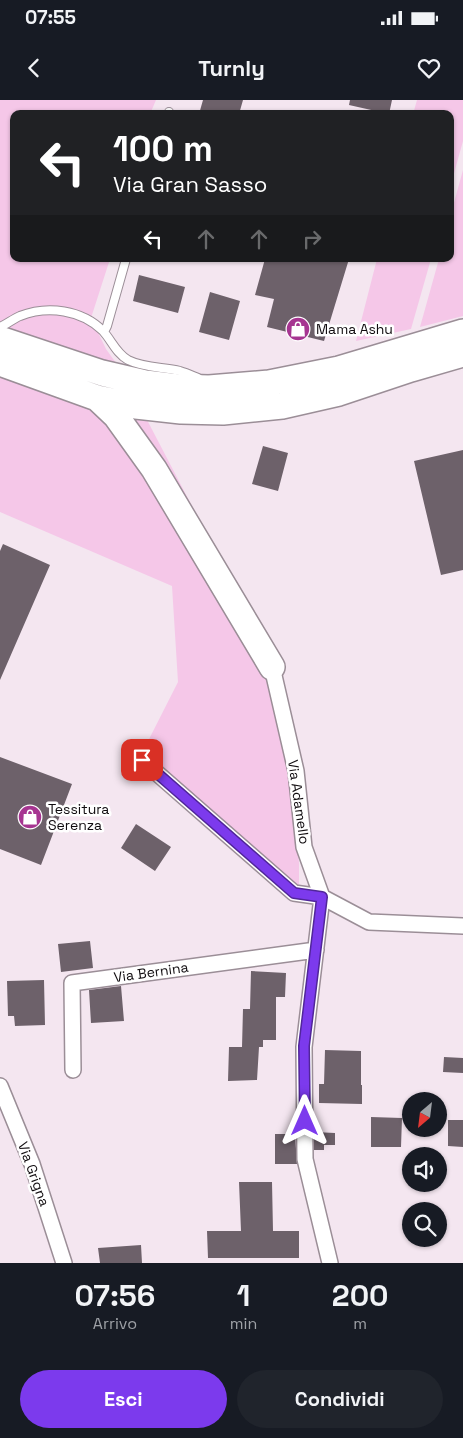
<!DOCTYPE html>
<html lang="it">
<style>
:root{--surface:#171b24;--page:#20242c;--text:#f1f3f6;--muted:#9ea1a6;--accent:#7c3aed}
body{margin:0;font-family:"Space Grotesk",sans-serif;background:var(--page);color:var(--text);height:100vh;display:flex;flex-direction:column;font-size:19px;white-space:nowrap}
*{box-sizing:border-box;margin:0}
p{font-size:16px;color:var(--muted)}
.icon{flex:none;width:28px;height:28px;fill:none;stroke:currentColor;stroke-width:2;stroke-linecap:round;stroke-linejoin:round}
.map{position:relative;height:1163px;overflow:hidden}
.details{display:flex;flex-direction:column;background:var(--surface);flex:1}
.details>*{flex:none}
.hud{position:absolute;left:10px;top:10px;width:444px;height:152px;border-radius:10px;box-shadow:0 1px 4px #0004;background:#202124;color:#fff;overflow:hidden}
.needle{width:32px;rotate:208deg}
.tools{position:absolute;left:402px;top:992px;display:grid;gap:10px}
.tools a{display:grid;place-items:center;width:45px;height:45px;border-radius:50%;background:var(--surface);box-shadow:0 1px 4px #0004;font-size:25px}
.pin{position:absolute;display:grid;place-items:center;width:42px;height:42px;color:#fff;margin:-21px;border-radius:10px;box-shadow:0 2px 8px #0006}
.me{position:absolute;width:55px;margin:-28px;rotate:0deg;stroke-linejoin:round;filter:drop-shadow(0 0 4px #0008)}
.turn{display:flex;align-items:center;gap:18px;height:105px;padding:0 20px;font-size:22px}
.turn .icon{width:65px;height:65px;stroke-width:2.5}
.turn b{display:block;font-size:35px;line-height:42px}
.lanes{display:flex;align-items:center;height:48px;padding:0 20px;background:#0003;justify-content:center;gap:25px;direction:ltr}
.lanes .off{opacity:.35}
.eta{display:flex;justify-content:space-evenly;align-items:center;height:85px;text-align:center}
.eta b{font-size:30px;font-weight:600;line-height:35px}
.primary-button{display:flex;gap:10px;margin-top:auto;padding:10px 20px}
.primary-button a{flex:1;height:58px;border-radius:30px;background:var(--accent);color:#fff;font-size:20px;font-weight:600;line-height:58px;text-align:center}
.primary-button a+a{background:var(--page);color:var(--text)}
.status{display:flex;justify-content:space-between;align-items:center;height:35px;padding:0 25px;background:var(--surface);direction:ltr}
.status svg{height:14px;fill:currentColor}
header{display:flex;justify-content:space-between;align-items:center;height:65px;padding:0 20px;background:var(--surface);font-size:22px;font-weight:600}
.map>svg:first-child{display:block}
</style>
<div class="status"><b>07:55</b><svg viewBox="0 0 49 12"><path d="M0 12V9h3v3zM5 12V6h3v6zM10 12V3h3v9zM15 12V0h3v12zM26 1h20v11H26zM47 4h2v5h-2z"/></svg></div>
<header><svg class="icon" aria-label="back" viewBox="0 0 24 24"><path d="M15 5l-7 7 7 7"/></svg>Turnly<svg class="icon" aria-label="heart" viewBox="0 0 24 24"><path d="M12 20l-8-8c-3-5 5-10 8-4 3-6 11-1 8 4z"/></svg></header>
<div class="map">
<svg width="463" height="1163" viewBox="0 0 463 1163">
<rect width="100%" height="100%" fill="#f4e6f0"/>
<path fill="#f5c7e8" d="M0,0H156L150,14H14V159H110L91,218L106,249L121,270L279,573L299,763V788L143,651L178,582L172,486L0,412Z
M417,0H463V41L450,88V14H413Z
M463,70V216L420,227L439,159H450V117Z
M377,159H431L411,229L356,241Z"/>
<path fill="#6d616a" d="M203,0H243L239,14H199Z
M350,0H392L389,14L349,5Z
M265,159H349L324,241L267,227L274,199L255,195Z
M139,175L185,187L178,213L133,201Z
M210,192L240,201L229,240L199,232Z
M263,346L288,353L278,391L252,384Z
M463,350V470L441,475L414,361Z
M3,444L50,465L0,580V451Z
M0,657L72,684L41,765L0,749Z
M136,724L171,747L155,771L121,748Z
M90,841L93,868L61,872L58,844Z
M251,871L286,873L285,897H276V940H263V947H259L257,980L228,981L229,947H242L243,909H250Z
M44,880L45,925L15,926L14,916H8L7,881Z
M121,886L124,921L91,923L89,890Z
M325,950L361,951V985H362V1004L319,1003V984H324Z
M444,957L463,958V973L443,972Z
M371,1017L402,1018L401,1047H371Z
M448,1020H463V1047L448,1046Z
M314,1032L335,1033V1045H324V1050H314Z
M275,1034H295L297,1064H275Z
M239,1082H272L273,1131H299V1158H208L207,1131H241Z
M141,1145L142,1163H100L98,1148Z"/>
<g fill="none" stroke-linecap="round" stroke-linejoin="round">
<g stroke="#9b8e97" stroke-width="10">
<path id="service" d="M169,14V12
M0,227C7,224 13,219 20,216C48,205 82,210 103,231C112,241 116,253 128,260C144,268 163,267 180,271C187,273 193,276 198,278
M104,232L107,226L126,159"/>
</g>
<g stroke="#9b8e97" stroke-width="18">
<path id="minor" d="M272,567L296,671L304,747L322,797L304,947L305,1059L330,1163
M142,660L294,793L322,797L369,822L463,826
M73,970L72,883L316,850
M0,986L32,1064L64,1163"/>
</g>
<g stroke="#9b8e97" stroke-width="28">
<path id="primary" d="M0,239L102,273L145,283L178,287L209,288L269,283L339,269L463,232
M0,263L97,298L136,306L181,311L223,312L282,306L339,293L411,269L463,254
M97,298L116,316L154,369L272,567"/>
</g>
<use href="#service" stroke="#fff" stroke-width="8"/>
<use href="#minor" stroke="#fff" stroke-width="15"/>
<use href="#primary" stroke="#fff" stroke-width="25"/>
</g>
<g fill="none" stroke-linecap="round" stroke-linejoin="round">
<g stroke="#51269a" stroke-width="12">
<path id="route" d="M142,660L294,793L322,797L304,946L305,1021"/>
</g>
<use href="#route" stroke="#7c3aed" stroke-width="9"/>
</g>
<defs>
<g id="shop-disc" transform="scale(1.25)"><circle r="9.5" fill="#a63591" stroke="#fff"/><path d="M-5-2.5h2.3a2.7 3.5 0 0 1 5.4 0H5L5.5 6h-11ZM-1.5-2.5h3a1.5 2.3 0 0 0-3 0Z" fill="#fff"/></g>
</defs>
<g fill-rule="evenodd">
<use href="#shop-disc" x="298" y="229"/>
<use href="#shop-disc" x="30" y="717"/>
</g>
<g text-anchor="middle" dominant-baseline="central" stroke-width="5" stroke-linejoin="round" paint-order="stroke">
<g font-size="14" fill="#100c0f" stroke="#fff" text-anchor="start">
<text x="316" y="229">Mama Ashu</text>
<text x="48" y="709">Tessitura<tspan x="48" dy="16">Serenza</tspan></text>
</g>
<g font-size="14" fill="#100c0f" stroke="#fff">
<text transform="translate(299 702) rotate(82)">Via Adamello</text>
<text transform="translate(151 872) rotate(-8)">Via Bernina</text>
<text transform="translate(34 1074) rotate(70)">Via Grigna</text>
</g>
</g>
</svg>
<div class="tools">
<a><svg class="needle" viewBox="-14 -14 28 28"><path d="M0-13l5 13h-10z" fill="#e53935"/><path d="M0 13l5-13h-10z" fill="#9ea1a6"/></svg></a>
<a><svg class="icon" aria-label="sound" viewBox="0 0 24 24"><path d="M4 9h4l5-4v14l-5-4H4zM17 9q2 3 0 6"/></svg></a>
<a><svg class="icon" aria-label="search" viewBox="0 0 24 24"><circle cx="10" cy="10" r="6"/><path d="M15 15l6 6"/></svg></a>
</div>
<div class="pin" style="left:142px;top:660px;background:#d93025"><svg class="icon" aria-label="arrive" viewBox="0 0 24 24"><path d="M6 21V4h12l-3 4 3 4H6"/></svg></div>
<svg class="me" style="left:305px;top:1021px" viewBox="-20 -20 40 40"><path d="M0-17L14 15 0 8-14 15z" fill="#7c3aed" stroke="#fff" stroke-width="4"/></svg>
<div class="hud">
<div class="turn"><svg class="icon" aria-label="left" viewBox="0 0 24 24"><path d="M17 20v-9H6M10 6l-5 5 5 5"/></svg><div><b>100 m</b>Via Gran Sasso</div></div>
<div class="lanes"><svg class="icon" aria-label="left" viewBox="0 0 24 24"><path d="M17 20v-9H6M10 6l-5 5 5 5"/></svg><svg class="icon off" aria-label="ahead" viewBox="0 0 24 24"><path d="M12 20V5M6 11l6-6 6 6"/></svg><svg class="icon off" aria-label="ahead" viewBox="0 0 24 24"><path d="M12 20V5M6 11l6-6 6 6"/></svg><svg class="icon off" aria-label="right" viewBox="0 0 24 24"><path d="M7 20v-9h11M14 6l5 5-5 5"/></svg></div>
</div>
</div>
<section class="details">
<div class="eta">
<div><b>07:56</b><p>Arrivo</p></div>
<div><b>1</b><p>min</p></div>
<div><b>200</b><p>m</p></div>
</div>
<div class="primary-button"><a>Esci</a><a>Condividi</a></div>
</section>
